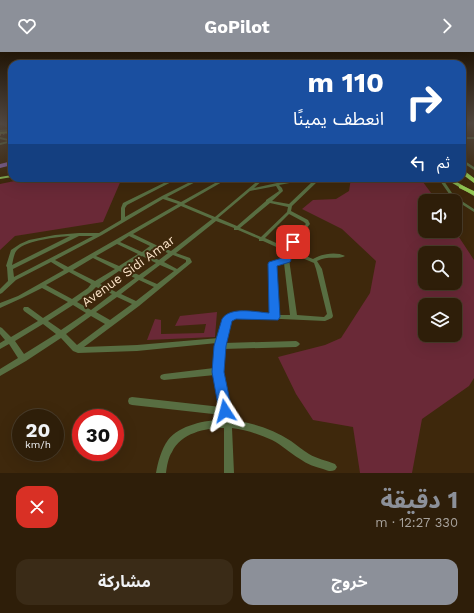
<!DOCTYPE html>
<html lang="ar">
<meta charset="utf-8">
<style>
:root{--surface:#2e1e09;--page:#3a2b17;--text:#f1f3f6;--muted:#a7a29c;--line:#493c2a;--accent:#8c9099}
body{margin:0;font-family:"Work Sans","Noto Sans Arabic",sans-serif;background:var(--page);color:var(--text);direction:rtl;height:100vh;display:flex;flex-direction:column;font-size:15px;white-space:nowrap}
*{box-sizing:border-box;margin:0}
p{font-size:13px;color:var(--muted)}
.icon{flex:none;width:22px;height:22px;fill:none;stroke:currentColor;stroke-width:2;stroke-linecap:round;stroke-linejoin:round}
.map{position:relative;height:421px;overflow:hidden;direction:ltr}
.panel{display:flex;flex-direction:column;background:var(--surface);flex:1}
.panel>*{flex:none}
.top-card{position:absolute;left:8px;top:8px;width:458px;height:122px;border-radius:12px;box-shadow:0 4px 16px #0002,0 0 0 1px var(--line);direction:rtl;background:#1a4fa0;color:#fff;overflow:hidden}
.controls{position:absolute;left:418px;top:142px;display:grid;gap:8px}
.controls a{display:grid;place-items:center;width:44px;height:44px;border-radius:8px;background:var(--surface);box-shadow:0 4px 16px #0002,0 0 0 1px var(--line);font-size:20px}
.speed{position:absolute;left:12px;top:357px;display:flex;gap:8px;font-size:20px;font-weight:700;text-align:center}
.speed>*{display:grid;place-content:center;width:52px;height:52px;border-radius:50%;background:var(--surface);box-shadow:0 4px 16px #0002,0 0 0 1px var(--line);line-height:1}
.speed small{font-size:10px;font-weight:400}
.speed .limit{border:6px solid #d22;background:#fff;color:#111}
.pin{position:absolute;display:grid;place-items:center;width:34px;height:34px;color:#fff;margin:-17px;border-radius:8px;box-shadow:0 2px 6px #0006}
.me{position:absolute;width:44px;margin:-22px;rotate:351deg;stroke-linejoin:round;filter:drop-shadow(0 0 3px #0008)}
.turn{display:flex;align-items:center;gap:14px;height:84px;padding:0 16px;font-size:18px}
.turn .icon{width:52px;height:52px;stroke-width:2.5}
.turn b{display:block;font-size:28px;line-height:34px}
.then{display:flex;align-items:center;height:38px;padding:0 16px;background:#0003;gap:8px;font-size:15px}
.round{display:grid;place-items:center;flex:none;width:42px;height:42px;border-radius:12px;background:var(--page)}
.head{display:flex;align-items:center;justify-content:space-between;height:68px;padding:0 16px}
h1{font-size:24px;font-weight:700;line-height:30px;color:var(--accent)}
.cta{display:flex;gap:8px;margin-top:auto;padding:8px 16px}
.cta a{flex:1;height:46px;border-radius:12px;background:var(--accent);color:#fff;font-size:16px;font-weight:700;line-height:46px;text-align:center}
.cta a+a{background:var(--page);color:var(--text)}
header{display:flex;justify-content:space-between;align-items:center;height:52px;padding:0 16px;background:var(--accent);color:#fff;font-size:18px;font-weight:700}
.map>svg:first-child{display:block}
</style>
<header><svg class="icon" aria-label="forward" viewBox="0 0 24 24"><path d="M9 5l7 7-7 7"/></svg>GoPilot<svg class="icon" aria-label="heart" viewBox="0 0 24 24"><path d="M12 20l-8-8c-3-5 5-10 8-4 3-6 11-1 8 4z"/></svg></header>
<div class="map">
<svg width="474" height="421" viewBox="0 0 474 421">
<rect width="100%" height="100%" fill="#3e280c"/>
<path fill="#6a2937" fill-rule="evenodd" d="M29,126H122L103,170L15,184L0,198V132Z
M351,126H420L437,149H425V179H455L474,208V326L469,334L422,367L412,421H360L353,375L313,368L296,342L278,305L325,293L341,286L370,241L376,209L342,177L302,157L313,148L336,147L349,139ZM425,201H455V231H425ZM425,253H455V283H425Z
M217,260L215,285L147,288L155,267L161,268V282L204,281L206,272L175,274L180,264Z"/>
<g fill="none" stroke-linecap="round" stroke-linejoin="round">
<path fill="#805f99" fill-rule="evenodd" d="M12,109V113L0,116V112Z"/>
<path fill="#586e42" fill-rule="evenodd" d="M0,71H5L8,74L12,76V78L10,79L0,80V78L9,77L3,73H0Z
M0,85L12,88V90L0,93V91L8,89L0,87Z
M462,85H474V87H462Z
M462,107L474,115V118L462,110Z
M174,126H179L127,153L125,156V165L162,144L198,126H203L167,145L181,150L224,126H229L184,152L215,165L261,126H265L254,136L300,126H306L317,130L292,154L291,159L308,168L310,172L289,197L313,207C321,202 336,199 345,204C338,208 328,203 317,209L322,217L333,264L332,266L325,269L235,265L230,268L224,291L296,289L298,290L300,292L298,294L296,295L223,297L222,319L232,368C253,371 273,377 291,389C297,393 302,398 309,402C317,407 326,408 335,412L337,415L335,418C331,420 328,419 323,417C315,415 307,412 300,407C290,401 282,393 272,388C259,382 246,378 232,376L234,421H224V376C205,376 181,381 172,400C168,406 167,414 166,421H156C158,410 161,398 168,388C180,373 205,368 223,368L222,363L132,353L129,352L128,349L129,346L132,345L221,355L215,323L164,328L161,327L160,325L161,323L164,322L214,316L217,291L137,299L78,301L73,299L61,286L26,309L0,324V317L18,306L9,292L0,297V291L5,288L0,282V275L2,276L11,285L38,269L24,259L23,257L24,255H28L43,266L68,250L42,236L22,246L0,256V251L18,244L64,218L51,210L16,228L2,241L0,242V237L8,229L7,215L6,214L11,198L20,192L29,188L55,183L79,181H99L121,168V156L123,151ZM305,128L312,130L289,152L272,149L283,139L282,136L279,133ZM276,134L279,139L266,148V149L237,174L218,166L250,139ZM163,147L178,152L68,215L55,208L102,183ZM270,151L288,155L287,160L261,185L240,176ZM181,154L212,167L171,199L156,193L133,182ZM289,162L304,170L306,172L285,195L265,186ZM216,169L234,176V178H238L259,187V189H263L283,198L284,207L270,211L269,212L271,262L234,261C231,262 226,264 224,267L219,286L137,293L84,295L139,254L191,211L192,210L190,206L176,201ZM70,184L12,213C13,209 14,201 17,198C27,188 57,185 70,184ZM79,184H93L14,225L13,217ZM129,184L150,194L142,200L120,190ZM117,192L138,202L119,214L96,204ZM154,196L168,201L159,208L146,202ZM288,200L314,211L316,217L327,262L324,265L297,263ZM173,203L186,208V210L177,217L164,210ZM142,204L156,211L139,223L123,216ZM93,206L115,217L95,229L73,218ZM284,211L290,263H277L275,213ZM160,213L174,219L157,232L143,226ZM119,219L135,226L116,240L100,232ZM69,220L91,232L88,236L72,247L46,233ZM139,228L154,235L136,249L121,242ZM96,235L112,242L91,258L77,250L92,239ZM117,245L132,252L110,268L96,260ZM73,253L86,261L61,278L48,269ZM91,264L105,272L77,293L66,282ZM43,272L56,282L24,302L15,289Z
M438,126H442L454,144L474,157V160L452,146Z"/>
<path fill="#82ad4f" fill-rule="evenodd" d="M10,79V81L0,82V80Z
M12,123V125L0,127V125Z
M444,126H450L474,140V144Z"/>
<path fill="#92c653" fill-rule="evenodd" d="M462,117L474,126V131L462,122Z
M461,133L474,139V143L459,136V134Z"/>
<path stroke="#c4ac91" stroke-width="1" stroke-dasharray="1 2.5" stroke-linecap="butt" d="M0,83L12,80"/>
<path stroke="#82ad4f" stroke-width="4" d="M9,80H12"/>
</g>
<linearGradient id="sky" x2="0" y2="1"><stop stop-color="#221607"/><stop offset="0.55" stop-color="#524840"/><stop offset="1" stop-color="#524840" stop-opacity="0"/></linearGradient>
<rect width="474" height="130" fill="url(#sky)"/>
<path fill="#1a73e8" stroke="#114b97" d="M293,187L297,190L290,199L291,208L290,210L277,214L280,265L278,268L236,267L232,269L226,294L224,320L232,359L230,364L225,366L220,364L212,320L214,294L222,267C230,254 256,260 269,261L268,212L269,210L282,206L281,198L290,188Z"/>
<g text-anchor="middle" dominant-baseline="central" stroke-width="4" stroke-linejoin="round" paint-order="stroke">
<g font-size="13" fill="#fbe3c8" stroke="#3e280c">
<text transform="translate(128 219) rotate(-36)">Avenue Sidi Amar</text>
</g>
</g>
</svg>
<div class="controls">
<a><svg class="icon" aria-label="sound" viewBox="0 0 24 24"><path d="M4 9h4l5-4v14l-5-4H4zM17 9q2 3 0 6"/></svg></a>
<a><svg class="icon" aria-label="search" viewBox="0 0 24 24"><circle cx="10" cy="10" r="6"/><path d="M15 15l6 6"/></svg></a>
<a><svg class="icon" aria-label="layers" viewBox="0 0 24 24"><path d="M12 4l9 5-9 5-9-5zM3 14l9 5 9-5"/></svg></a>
</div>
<div class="speed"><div>20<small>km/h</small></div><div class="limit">30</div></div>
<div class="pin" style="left:293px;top:190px;background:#d93025"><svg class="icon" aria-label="arrive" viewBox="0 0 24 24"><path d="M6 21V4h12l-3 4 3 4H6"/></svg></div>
<svg class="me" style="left:225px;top:359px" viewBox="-20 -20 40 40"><path d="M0-17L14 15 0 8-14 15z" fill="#1a73e8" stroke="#fff" stroke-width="4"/></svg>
<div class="top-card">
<div class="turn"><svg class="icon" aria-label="right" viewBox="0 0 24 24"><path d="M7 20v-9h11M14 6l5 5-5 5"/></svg><div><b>110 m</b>انعطف يمينًا</div></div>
<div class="then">ثم<svg class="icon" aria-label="left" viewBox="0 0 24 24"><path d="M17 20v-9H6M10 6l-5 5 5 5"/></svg></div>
</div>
</div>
<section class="panel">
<div class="head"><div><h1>1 دقيقة</h1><p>330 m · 12:27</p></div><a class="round" style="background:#d93025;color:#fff"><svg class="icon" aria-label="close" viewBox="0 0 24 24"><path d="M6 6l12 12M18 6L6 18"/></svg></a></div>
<div class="cta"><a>خروج</a><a>مشاركة</a></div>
</section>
